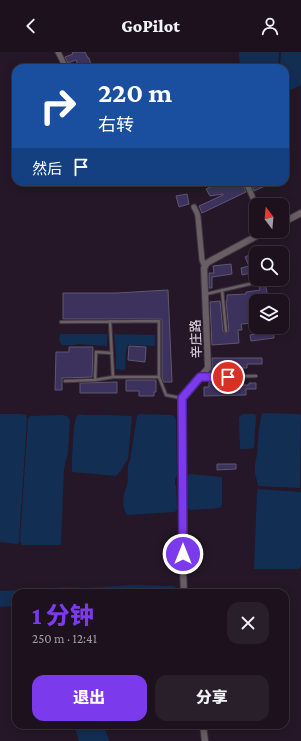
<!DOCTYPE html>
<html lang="zh">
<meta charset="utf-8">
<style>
:root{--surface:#1c111d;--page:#291f2a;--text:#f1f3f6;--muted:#a09da4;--line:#3a313b;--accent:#7c3aed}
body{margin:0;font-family:"Crimson Pro","Noto Sans SC",serif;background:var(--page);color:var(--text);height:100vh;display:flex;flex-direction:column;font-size:15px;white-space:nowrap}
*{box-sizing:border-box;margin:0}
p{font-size:13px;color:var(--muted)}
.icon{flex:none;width:22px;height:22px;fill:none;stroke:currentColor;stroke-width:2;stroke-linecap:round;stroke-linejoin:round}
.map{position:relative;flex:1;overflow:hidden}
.drawer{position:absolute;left:12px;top:537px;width:277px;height:140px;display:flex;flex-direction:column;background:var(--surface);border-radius:12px;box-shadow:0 2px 10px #0003,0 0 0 1px var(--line)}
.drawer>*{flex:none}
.guide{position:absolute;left:12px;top:12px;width:277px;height:122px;border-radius:12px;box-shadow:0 2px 10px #0003,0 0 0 1px var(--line);background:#1a4fa0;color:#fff;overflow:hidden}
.needle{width:26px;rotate:344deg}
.fabs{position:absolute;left:249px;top:146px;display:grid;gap:8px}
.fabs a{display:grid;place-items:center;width:40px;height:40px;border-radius:8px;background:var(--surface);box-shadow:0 2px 10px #0003,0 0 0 1px var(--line);font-size:20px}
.pin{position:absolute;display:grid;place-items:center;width:34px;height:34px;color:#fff;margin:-17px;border:2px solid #fff;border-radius:50%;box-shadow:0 1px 4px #0007}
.me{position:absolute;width:44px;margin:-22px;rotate:0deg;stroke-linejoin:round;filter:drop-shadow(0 0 3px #0008)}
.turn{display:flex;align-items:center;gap:14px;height:84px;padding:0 20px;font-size:18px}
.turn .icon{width:52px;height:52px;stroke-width:2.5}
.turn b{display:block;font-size:28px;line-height:34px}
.then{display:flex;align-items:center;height:38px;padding:0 20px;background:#0003;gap:8px;font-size:15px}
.round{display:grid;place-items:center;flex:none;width:42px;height:42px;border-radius:12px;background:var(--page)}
.headline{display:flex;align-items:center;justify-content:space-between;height:68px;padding:0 20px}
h1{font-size:24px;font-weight:800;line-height:30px;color:var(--accent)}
.action{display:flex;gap:8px;margin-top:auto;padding:8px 20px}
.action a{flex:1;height:46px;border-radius:12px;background:var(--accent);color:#fff;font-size:16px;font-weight:800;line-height:46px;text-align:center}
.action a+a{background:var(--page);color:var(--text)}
header{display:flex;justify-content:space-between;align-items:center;height:52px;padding:0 20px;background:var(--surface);font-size:18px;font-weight:800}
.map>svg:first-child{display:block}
</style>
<header><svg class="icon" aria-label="back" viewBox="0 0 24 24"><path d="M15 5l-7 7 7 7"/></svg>GoPilot<svg class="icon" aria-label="person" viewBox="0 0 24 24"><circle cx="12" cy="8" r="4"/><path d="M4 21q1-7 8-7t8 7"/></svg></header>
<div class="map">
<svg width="301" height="689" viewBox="0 0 301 689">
<rect width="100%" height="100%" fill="#251727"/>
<path fill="#122e53" d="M239,0H279L278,16H240Z
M281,0H301V33L285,41V16H280Z
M61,282H107V294L77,292L76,293H62C59,291 58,285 61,282Z
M114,282L155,283V294L128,293L126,298L125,317L123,318L116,317V299Z
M262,361L300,362L301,364L300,436L258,434L255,421V412L257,403L259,376Z
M0,362H21L26,363L27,366L19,491L17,492L0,490Z
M80,362L84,363H109L130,364L132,365L128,407L125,411L122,417L116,424L72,420V405L74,375L76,365Z
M139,362L172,363L175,365L176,368L177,423L175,427V433L176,434L177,457L175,460L127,463C122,457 123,446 125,439C126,436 127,435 127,433C129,425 126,415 130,408L137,364Z
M243,362H255L256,364L254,396L246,397H240L239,366L240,364Z
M63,363C68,364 69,365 70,369L68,400L64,417L61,492L59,493H22L21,491L20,488L28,367L30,364Z
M190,422L221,425L222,426V452L220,456L190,458L188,456C188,445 185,434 188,423Z
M258,437L300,440L301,441V513L299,517H254L257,439Z
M135,533L173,534L179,537L180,541H45V537L65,535L84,536Z
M40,537V541H16V554L0,555V539Z
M74,673H104L109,689H79Z"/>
<path fill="#3d325d" stroke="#5c586e" d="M72,0H85L88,6H89L92,16H79L76,8L68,11L65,5L73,2Z
M221,130H242L246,140L202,161L199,154L223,143V142L210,144L206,137Z
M257,130H274L254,139L252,133Z
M187,142L189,152L179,155L176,144Z
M256,200V220L242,223L241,216L249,214L245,205Z
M231,212L232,222L212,225V236H209V221H214L213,214Z
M257,227H264L267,240L268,249H256V256H253L254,271L241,272L242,278H238L239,291L212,293L210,250L220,249L223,279L225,281H227L229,279L226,249H227V243L246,242V240L260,238Z
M168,238L172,330H164L162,326V269L161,267H63V241H117Z
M255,275H273L274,286L251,289L250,283L256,282Z
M129,294L146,295L145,310L128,308Z
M69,295H93L92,325L62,326V338H55L56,300H69Z
M212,306H262V312H247V316H219V322H210L212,316Z
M218,327V333H249V331H256V337H246V343L204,344V335H209V329H210V328Z
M126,328H156V340H154V344H139V339H126Z
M117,330V341H80V331Z
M217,412H236V417L217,418Z"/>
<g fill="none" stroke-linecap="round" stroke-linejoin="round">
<g stroke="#403342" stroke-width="4.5">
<path id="service" d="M222,238L226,279
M206,242L254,231
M110,269L113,325
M61,270L159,269V325L166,343L181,346
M203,325L256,324
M95,328L96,300L112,301
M65,329L95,328L113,325H159"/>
</g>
<g stroke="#403342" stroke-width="7">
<path id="minor" d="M58,0L65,14L67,16
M246,130L256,153
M194,155L197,161L198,165L202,208L205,215"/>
</g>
<g stroke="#403342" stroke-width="8">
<path id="tertiary" d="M282,171L301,161
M184,541L183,518L182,346L208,316L204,216L207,211L212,208L266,179
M203,673L205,689"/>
</g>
<use href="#service" stroke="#685e64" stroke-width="2.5"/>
<use href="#minor" stroke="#685e64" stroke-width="5"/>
<use href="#tertiary" stroke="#685e64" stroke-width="6"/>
</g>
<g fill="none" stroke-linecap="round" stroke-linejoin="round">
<g stroke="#51269a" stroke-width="10">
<path id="route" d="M183,502L182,346L200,325H228"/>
</g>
<use href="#route" stroke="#7c3aed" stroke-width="7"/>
</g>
<g text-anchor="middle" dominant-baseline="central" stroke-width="4" stroke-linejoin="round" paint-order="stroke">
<g font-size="13" fill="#e7dde7" stroke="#251727">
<text transform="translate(196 287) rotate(-92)">辛庄路</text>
</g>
</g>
</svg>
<div class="fabs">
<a><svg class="needle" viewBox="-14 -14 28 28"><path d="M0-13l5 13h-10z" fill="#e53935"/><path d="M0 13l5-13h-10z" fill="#a09da4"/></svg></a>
<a><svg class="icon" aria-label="search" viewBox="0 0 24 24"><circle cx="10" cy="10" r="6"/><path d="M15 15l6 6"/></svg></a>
<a><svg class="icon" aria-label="layers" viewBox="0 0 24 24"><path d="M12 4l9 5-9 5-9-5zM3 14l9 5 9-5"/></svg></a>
</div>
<div class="pin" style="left:228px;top:325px;background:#d93025"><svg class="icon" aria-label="arrive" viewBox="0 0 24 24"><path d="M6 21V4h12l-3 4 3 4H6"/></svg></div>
<svg class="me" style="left:183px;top:502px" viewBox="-20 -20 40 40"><circle r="17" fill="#7c3aed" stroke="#fff" stroke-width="3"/><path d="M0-11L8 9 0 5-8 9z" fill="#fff"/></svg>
<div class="guide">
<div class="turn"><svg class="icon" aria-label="right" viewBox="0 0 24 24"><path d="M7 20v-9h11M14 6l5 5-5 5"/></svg><div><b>220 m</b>右转</div></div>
<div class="then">然后<svg class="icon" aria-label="arrive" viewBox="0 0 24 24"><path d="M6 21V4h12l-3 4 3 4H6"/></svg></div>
</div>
<section class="drawer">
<div class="headline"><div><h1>1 分钟</h1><p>250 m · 12:41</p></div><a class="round"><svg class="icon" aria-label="close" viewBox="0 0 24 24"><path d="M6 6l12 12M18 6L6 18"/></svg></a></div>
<div class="action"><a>退出</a><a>分享</a></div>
</section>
</div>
